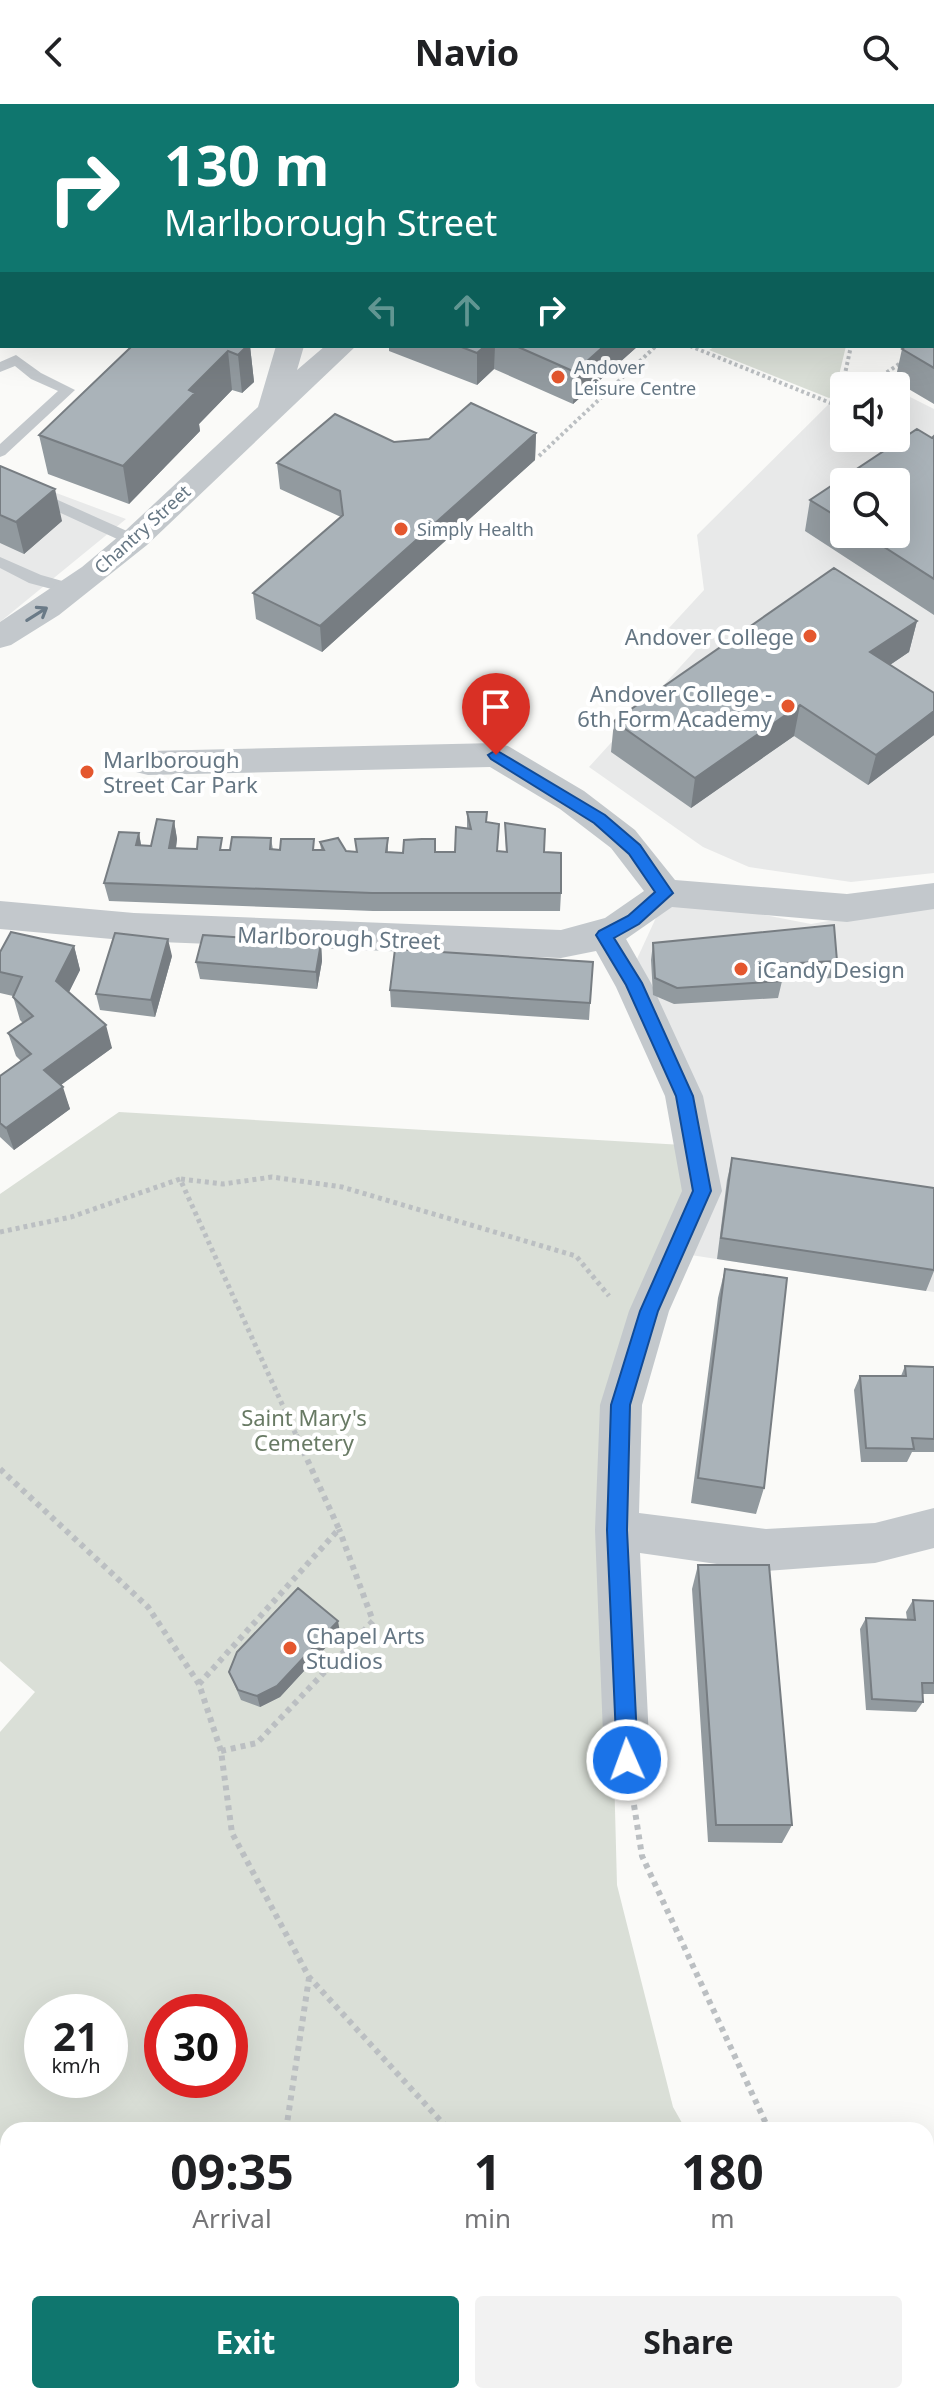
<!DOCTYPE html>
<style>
:root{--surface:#fff;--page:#f2f2f2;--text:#202124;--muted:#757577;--accent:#0f766e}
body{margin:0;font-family:"Noto Sans",sans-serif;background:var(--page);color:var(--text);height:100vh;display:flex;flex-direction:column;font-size:30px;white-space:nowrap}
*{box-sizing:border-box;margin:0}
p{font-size:26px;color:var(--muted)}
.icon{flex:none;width:44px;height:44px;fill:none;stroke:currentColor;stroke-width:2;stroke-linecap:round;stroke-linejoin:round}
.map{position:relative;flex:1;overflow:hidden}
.details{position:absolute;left:0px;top:2018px;width:934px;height:282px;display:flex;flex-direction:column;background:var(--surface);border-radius:24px 24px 0 0;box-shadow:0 8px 32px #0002}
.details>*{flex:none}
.guide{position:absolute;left:0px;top:0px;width:934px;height:244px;box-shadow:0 8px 32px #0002;background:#0f766e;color:#fff;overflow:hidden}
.fabs{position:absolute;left:830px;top:268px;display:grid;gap:16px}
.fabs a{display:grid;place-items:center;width:80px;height:80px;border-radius:8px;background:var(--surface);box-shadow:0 8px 32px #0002;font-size:40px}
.speed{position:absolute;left:24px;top:1890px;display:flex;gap:16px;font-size:40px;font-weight:700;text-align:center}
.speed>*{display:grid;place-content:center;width:104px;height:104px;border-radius:50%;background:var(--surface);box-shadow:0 8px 32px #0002;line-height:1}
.speed small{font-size:20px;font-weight:400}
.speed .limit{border:12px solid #d22;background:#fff;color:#111}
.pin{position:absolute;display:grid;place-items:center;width:68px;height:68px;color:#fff;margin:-82px -34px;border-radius:50% 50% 50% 0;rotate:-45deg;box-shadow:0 0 8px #0007}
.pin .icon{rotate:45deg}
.me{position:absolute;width:88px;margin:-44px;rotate:358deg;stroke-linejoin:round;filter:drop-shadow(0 0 6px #0008)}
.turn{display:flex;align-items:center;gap:28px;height:168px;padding:0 32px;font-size:36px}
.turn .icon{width:104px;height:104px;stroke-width:2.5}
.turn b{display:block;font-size:56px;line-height:68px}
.lanes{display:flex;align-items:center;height:76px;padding:0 32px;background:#0003;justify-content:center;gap:40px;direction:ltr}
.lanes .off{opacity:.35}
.eta{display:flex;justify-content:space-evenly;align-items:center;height:136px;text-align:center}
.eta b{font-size:48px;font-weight:700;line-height:56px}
.action{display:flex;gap:16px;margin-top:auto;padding:16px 32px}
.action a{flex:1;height:92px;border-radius:8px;background:var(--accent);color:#fff;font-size:32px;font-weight:700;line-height:92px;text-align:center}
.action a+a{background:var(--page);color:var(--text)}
header{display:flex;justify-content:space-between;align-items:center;height:104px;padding:0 32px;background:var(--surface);font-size:36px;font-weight:700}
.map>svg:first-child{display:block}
</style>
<header><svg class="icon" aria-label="back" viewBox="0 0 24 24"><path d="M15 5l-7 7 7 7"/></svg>Navio<svg class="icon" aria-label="search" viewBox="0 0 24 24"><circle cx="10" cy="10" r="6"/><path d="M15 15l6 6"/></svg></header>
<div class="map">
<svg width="934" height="2299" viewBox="0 0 934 2299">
<rect width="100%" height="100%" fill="#fafaf8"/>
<path fill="#e8e9e9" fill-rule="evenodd" d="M0,0H618L2,2L0,208Z
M844,285V334H896V286L934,305V769L851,778L749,763L703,743L589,663L701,540L669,524L704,486L697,431ZM844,378H896V430H844Z
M0,368L126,415L0,518Z
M666,792L811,820L934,799V1188L658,1146L687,1083L675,965L624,883Z"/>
<path fill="#dadfd7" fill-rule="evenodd" d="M716,242H846L834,292L829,294L709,246Z
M119,1008L683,1041L687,1083L658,1146L611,1555L617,1781L673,2003L686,2026H8V2292H835L839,2299H0V1628L35,1588L0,1557V1090ZM42,1908H110V1976H42ZM162,1908H230V1976H162Z"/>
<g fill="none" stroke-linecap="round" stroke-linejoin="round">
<path stroke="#bbbfc2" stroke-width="4" stroke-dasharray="3 3" stroke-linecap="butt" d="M690,242L838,302
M867,282L902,258
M838,302L851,242
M539,352L656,242H667"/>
<path stroke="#bbbfc2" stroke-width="5" stroke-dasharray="4 4" stroke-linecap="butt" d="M181,1075L223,1080L272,1073L342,1083L576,1152L609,1192
M0,1128L71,1113L180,1075L297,1333"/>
<path stroke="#bbbfc2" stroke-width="6" stroke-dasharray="5 5" stroke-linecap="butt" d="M0,1365L148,1503L199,1580L221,1647L232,1729L309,1873L449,2026
M199,1580L339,1425L296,1331
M221,1647L257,1639L373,1517L339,1425
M634,1701L642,1752L769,2026
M286,2026L309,1874
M0,2276L8,2285
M14,2292L20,2299
M244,2299L245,2292
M340,2299L347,2292"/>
<path fill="#c3c8cc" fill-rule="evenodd" d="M313,0H329L330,2H314Z
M0,99H2V107H0Z
M16,251L41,269L75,286L5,351L0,353V340L58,287L31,275L15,262L0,268V258Z
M0,370L138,432L141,436L138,440H128L0,381Z
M0,453L41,471L80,482L82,486L74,491L29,479L0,464Z"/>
<path fill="#c3c8cc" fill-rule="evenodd" d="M276,242H304L297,266L325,242H356L147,441L59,511L11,541L0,544V518L82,463L125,427L258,303Z
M496,639L508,642L584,687L635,726L675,776L847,790L934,779V805L847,818L672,803L626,835L651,879L703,992L722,1087L669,1207L642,1301L639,1409L766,1425L875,1419L934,1404V1444L875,1459L766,1467L640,1449L650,1656L643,1672L627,1679L611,1672L604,1656L595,1426L600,1301L629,1207L682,1087L665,992L616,883L596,847L561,854L134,837L0,825V797L134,809L561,826L605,814L644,787L611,744L560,705L490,663L148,671L136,668L131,659L136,650L148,647Z
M926,2271L934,2279V2299H886L883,2292H926Z"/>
</g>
<path fill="#929a9f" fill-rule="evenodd" d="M0,0H100L97,2H2V32L0,33Z
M934,18V104H932V21Z
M934,224V300L895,277L902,245Z
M132,242H250L254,278L242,289L232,286L199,320L200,327L129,400L48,370L39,331Z
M389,242H638L573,300L494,265L477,281L389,247Z
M917,325L932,334L934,332V511L805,427L810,396ZM844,378H896V430H844Z
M536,329L535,356L322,548L256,515L253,489L341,413L280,385L277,359L394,338L429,335Z
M0,362L62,417L24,450L0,439Z
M917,517L909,548L890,561L934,589V631L868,681L794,632L691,704L611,648L614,617Z
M467,708L487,718L498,747L506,748L505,719L544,748L561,789L560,807H373L109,797L104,779L139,729L141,741L151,742L174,717L177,735L176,745L230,746L271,734L273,746H321L320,738L346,747L356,748L388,734V748H455L467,724Z
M321,839L322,857L317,885L200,875L196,858Z
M653,839L837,857L832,874L782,877L778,894L674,900L653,891L651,856Z
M74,842L80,866L69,888L112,944L61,981L70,1005L14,1046L0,1033V972L21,957L16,952L8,929L23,919L20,916L13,892L0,889V848Z
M172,852L155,913L100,906L96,890Z
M593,858L589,916L391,903L390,886Z
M732,1054L934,1084V1167L926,1187L717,1155L727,1076Z
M725,1165L764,1384L756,1410L691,1399L718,1194Z
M905,1262L934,1263V1348H912L907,1358H861L854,1286L860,1272H901Z
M698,1461L792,1721L782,1739L708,1738L692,1485Z
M913,1496L934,1497V1590H922L923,1598L916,1608L866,1606L860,1525L866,1514L907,1515L906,1508Z
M340,1528L280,1593L260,1603L241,1596L229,1568Z"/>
<path fill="#777d82" d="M0,0H19V2H2V32L0,33Z
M59,0H100L97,2H60Z
M551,0H590L587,2H548Z
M2,136V206L0,207V137Z
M247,242H250L254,278L242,289L238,251Z
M485,242H495L494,265L477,281V249Z
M604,242H638L573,300L575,268Z
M228,247L232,286L199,320L200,327L129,400L123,362L189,286Z
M536,329L535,356L322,548L320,522Z
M55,385L62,417L24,450L16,418Z
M917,517L909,548L863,579L870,548Z
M800,601L794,632L691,704L695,674Z
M934,607V631L868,681L876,651Z
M174,717L177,735L173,762L169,744Z
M139,729L142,747L136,741Z
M168,835L172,852L155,913L151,896Z
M321,839L322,857L317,885L316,868Z
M74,842L80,866L63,900L56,877Z
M106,921L112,944L51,988L44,966Z
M63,983L70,1005L14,1046L6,1024Z
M338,1517L340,1528L280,1593L260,1603L257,1592Z"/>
<path fill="#aab3b9" stroke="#777d82" stroke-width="2" d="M371,0H551L548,2H376Z
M934,18V76H932V21Z
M0,116L2,118V136L0,137Z
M934,224V264L902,245L906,242H932V225Z
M132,242H247L238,251L228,247L189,286L195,289L123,362L39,331Z
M459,242H485L477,249Z
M516,242H604L575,268Z
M471,299L536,329L320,522L253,489L343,411L340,387L277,359L335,310L394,338L429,335Z
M917,325L932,334L934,332V475L864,430H896V378H844V417L810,396Z
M0,362L55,385L16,418L0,411Z
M834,464L917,517L870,548L934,589V607L876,651L800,601L695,674L614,617Z
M467,708H487L486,718L499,720L497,747L507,748L505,719L545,725L544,748L561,749V789H372L104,779L119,728L139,729L136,741L151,742L157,715L174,717L169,744L197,745L198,733L222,734L220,746H230L232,733L271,734L270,745L280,746L281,735H314L313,746H324L320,738L338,734L346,747L357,748L355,735L388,734L386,748L403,749L404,736L422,735H435V748H455L456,723L471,725Z
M834,821L837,857L780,860L782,877L677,884L655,874L653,839Z
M11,828L74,842L56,877L106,921L44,966L63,983L6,1024L0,1019V972L31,950L8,929L33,912L13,893L22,873L0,868V848Z
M115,829L168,835L151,896L96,890Z
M203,831L321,839L316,868L196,858Z
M395,845L593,858L590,899L390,886Z
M732,1054L934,1084V1166L721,1134Z
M725,1165L787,1174L764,1384L698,1374Z
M905,1262L934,1263V1335L912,1334L914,1345L866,1344L860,1272H906Z
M698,1461H769L792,1721H716Z
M298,1484L338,1517L277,1582L257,1592L238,1586L229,1568L237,1548Z
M913,1496L934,1497V1579H922L923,1598L872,1595L866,1514L915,1516Z"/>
<defs><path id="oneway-shaft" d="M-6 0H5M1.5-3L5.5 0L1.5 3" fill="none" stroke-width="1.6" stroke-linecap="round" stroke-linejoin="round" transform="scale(2)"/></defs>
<use stroke="#6a7a87" href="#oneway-shaft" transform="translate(37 510) rotate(-32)"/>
<path fill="#1a73e8" stroke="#114b97" stroke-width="2" d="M496,646L605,711L640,741L673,789L639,820L614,834L642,879L693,992L711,1087L658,1207L630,1301L627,1426L638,1656L635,1664L627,1667L620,1664L617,1656L607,1426L611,1301L640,1207L693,1087L676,992L626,881L596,831L599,827L628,812L655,788L629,750L594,719L491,655L488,651Z"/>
<g fill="#e4572e" stroke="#fff" stroke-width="3">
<circle cx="558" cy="273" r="8"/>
<circle cx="401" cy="425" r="8"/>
<circle cx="810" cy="532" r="8"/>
<circle cx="788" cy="602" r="8"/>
<circle cx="87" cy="668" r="8"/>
<circle cx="741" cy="865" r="8"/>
<circle cx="290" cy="1544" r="8"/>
</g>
<g text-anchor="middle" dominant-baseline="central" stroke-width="8" stroke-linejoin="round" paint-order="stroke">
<g font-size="18" fill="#657683" stroke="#fff" text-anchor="start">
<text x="574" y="263">Andover<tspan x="574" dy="21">Leisure Centre</tspan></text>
<text x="417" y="425">Simply Health</text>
</g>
<g font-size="18" fill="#657683" stroke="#fff">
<text transform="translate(142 425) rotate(-42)">Chantry Street</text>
</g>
<g font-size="22" fill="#657683" stroke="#fff" text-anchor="start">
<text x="794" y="532" text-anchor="end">Andover College</text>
<text x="772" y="589" text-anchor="end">Andover College -<tspan x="772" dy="25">6th Form Academy</tspan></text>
<text x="103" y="655">Marlborough<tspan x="103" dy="25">Street Car Park</tspan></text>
<text x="757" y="865">iCandy Design</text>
<text x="306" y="1531">Chapel Arts<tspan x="306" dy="25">Studios</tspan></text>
</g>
<g font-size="22" fill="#657683" stroke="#fff">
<text transform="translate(339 833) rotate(2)">Marlborough Street</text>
</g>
<g font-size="22" fill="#687a64" stroke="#fff">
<text x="304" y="1313">Saint Mary's<tspan x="304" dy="25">Cemetery</tspan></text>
</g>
</g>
</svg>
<div class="fabs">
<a><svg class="icon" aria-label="sound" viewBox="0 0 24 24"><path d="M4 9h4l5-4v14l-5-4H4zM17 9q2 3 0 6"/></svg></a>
<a><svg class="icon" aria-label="search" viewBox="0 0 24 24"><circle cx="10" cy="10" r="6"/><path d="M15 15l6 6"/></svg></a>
</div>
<div class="speed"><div>21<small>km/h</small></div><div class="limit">30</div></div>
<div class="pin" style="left:496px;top:651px;background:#d93025"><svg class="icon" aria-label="arrive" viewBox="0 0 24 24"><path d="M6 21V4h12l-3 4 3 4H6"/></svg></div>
<svg class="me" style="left:627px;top:1656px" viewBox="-20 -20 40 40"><circle r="17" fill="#1a73e8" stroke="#fff" stroke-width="3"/><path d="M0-11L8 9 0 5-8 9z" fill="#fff"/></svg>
<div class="guide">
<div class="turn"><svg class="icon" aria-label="right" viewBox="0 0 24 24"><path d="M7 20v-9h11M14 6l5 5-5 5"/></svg><div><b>130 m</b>Marlborough Street</div></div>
<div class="lanes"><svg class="icon off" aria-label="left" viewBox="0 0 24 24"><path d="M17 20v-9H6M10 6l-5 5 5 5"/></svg><svg class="icon off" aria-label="ahead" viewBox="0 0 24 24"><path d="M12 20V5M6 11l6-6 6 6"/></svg><svg class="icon" aria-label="right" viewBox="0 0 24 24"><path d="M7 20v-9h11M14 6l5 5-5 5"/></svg></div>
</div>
<section class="details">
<div class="eta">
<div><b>09:35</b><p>Arrival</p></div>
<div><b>1</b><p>min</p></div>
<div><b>180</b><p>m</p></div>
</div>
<div class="action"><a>Exit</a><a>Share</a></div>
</section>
</div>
